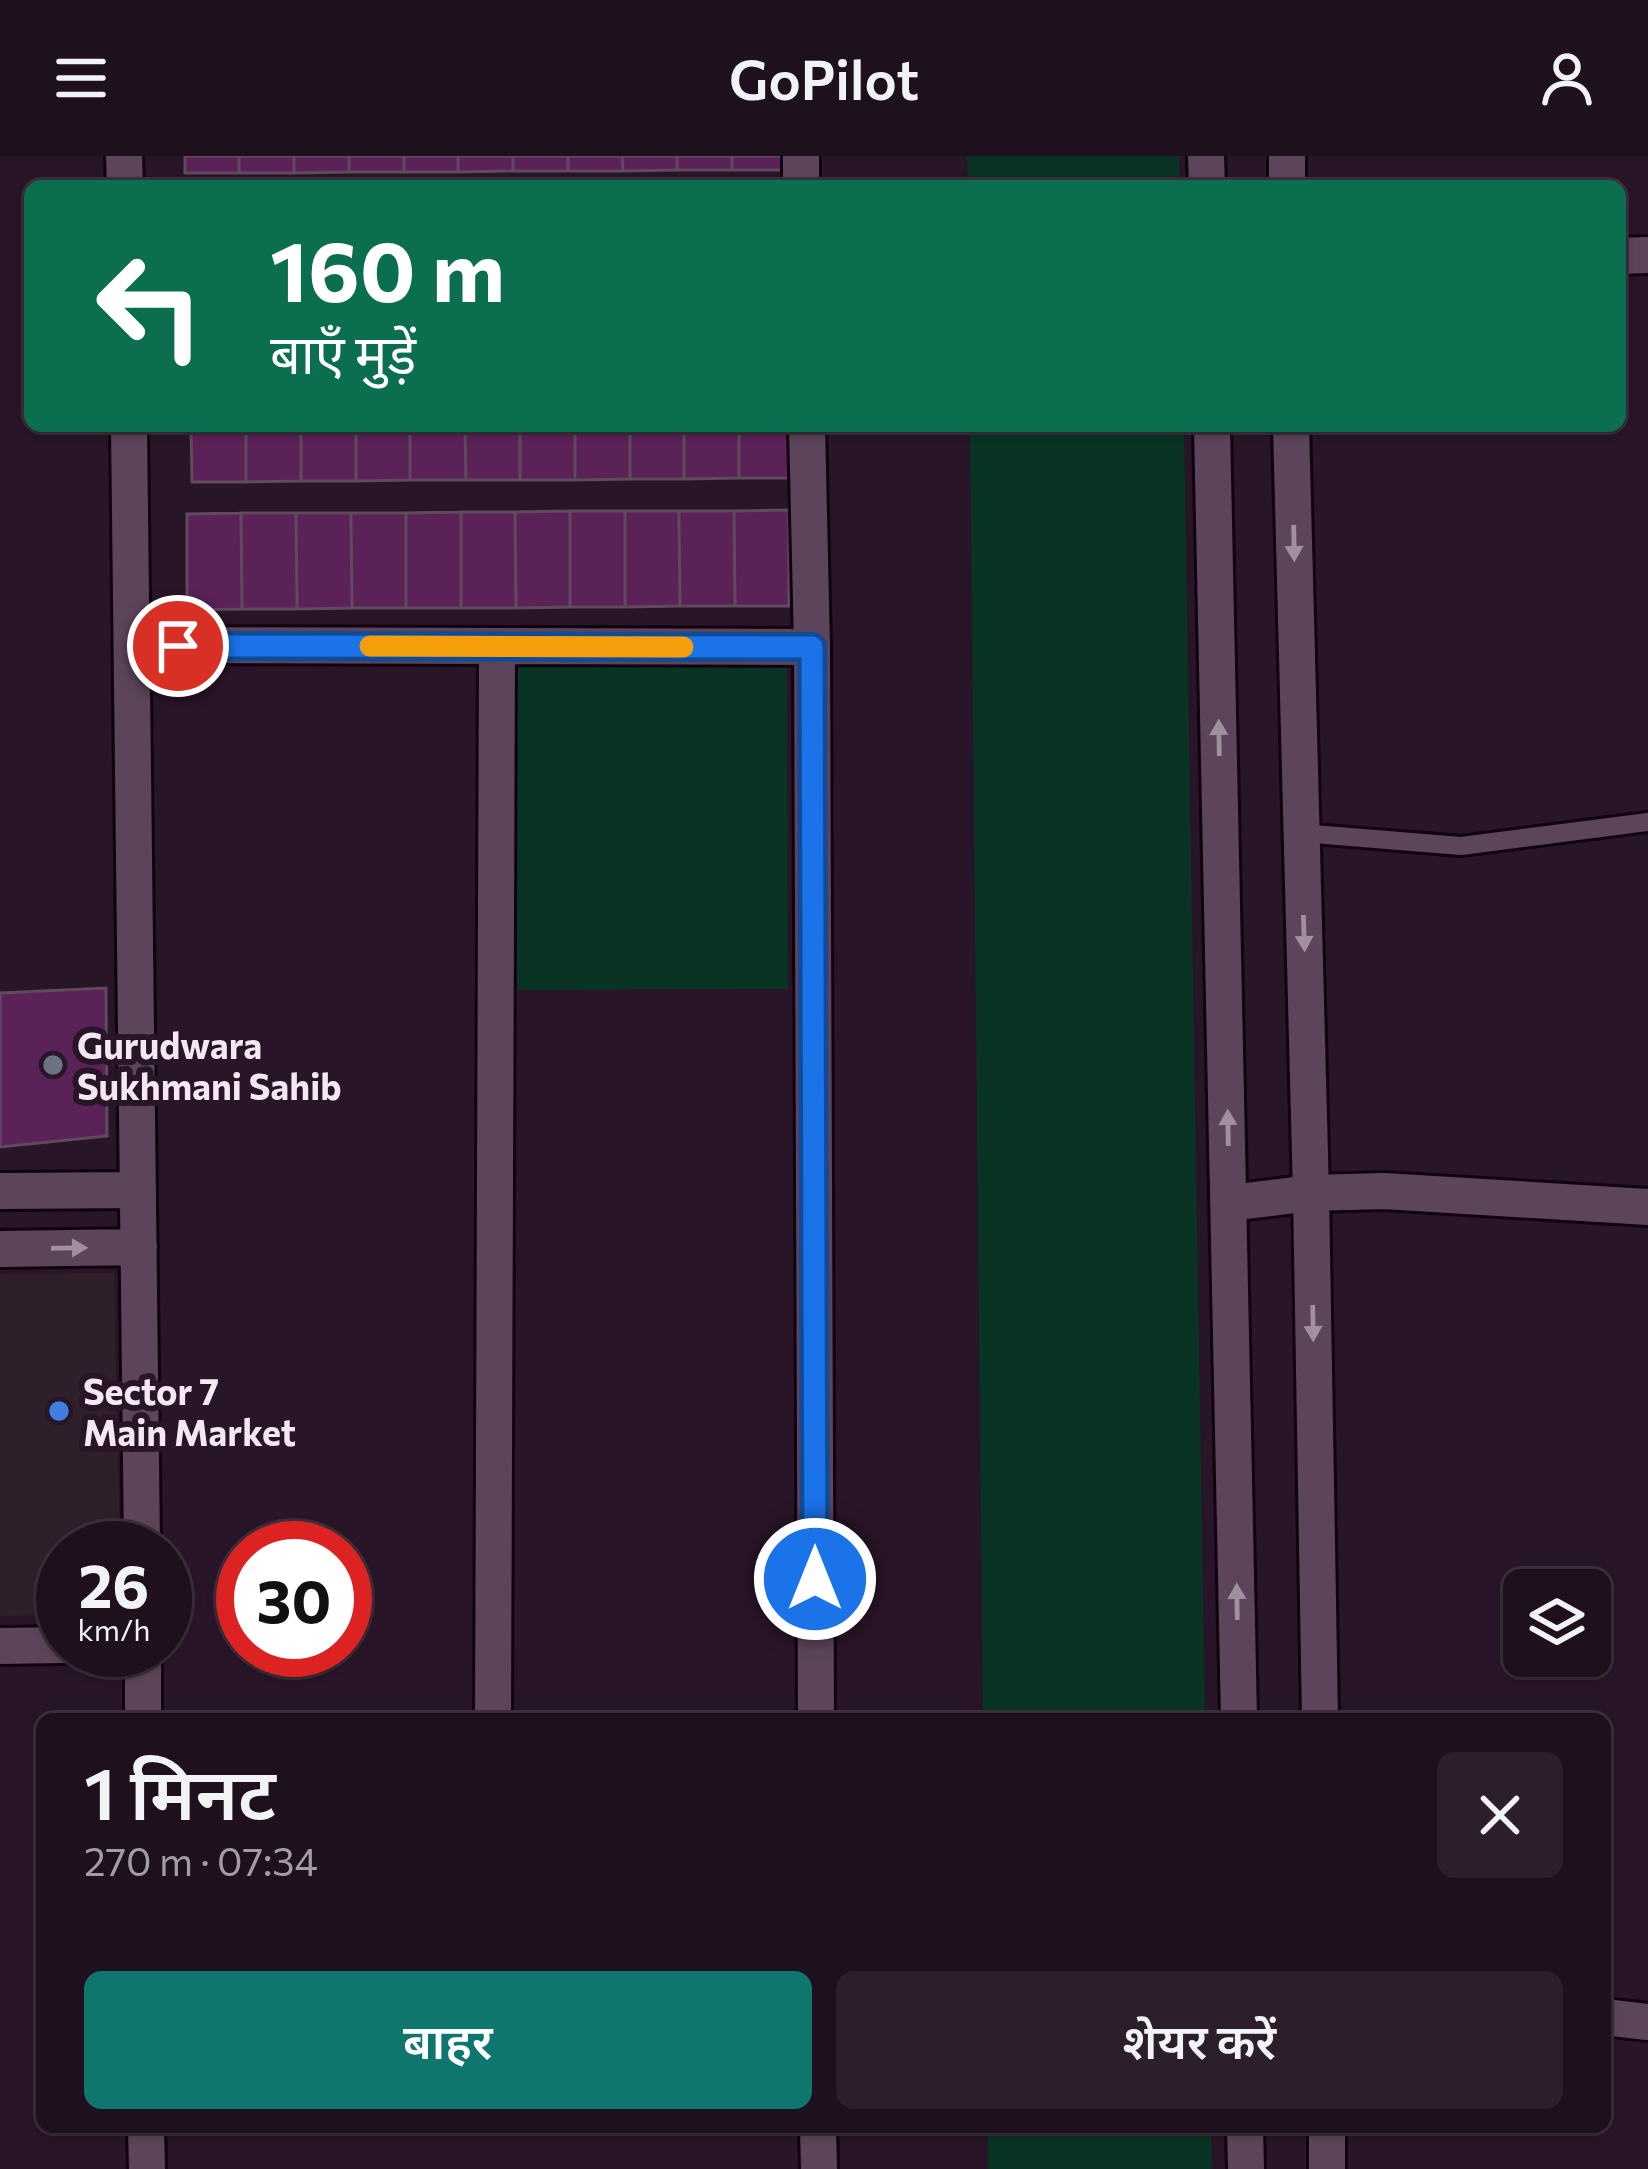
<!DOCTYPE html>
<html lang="hi">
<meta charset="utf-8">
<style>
:root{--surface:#1f101e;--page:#2c1e2b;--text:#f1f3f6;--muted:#a19da4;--line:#3c303c;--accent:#0f766e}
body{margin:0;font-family:Commissioner,"Noto Sans Devanagari",sans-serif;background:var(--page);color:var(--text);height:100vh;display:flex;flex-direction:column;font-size:45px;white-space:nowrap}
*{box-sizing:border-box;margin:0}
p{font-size:39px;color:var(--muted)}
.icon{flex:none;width:66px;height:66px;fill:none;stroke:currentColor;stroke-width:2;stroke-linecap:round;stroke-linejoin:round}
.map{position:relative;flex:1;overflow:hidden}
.details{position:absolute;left:36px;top:1557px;width:1575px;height:420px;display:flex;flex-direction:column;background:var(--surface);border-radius:18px;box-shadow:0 3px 9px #0004,0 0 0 3px var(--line)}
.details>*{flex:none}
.top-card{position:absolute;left:24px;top:24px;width:1602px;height:252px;border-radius:18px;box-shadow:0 3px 9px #0004,0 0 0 3px var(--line);background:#0b6e4f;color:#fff;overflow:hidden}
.buttons{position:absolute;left:1503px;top:1413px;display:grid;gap:24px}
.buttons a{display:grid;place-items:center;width:108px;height:108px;border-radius:18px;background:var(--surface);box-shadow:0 3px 9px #0004,0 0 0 3px var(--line);font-size:60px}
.speed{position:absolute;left:36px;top:1365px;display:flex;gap:24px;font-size:60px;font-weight:700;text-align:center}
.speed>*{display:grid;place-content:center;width:156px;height:156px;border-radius:50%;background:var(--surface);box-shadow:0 3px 9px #0004,0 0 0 3px var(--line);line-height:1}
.speed small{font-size:30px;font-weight:400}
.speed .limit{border:18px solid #d22;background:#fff;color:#111}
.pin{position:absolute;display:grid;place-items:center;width:102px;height:102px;color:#fff;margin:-51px;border:6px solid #fff;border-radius:50%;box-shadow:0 3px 12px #0007}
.me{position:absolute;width:132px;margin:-66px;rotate:0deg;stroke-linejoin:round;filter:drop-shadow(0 0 9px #0008)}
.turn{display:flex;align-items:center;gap:42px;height:252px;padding:0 48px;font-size:54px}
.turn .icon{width:156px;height:156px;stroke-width:2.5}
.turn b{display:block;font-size:84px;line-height:102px}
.round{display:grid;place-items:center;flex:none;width:126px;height:126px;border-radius:18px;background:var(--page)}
.headline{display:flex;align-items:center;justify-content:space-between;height:204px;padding:0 48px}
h1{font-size:72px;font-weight:600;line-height:90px}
.primary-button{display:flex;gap:24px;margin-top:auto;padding:24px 48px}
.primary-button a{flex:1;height:138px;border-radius:18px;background:var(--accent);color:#fff;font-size:48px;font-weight:600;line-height:138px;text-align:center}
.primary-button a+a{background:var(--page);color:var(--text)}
header{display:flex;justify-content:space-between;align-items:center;height:156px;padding:0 48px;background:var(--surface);font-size:54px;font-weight:600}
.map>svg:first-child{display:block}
</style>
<header><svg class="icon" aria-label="menu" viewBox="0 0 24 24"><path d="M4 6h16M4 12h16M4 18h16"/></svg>GoPilot<svg class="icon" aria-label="person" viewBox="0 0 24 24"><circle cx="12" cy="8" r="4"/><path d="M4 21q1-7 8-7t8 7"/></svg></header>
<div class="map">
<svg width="1648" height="2013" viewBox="0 0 1648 2013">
<rect width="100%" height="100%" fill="#291528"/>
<path fill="#2f1f2a" d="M114,1117L120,1392H63V1458L0,1460V1118Z"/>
<path fill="#093423" d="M967,0H1179L1180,30H968Z
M970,270H1184L1205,1563H983Z
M517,511H787L788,833L517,834Z
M988,1971H1211L1212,2013H988Z"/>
<path fill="#5b2258" stroke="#61495e" stroke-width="3" d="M185,0H239V17H185Z
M239,0H294V17H239Z
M294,0H349V16L294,17Z
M349,0H404V16H349Z
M404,0H458V16H404Z
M458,0H513V15L458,16Z
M513,0H568V15H513Z
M568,0H622L623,15H568Z
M622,0H677V14L623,15Z
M677,0H732V14H677Z
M732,0H787V14H732Z
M191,270H246V326H192Z
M246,270H301V325L246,326Z
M301,270H356V325H301Z
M356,270H410V324L356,325Z
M410,270H465L466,324H410Z
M465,270H520V324H466Z
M520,270H575V324H520Z
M575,270H630V323L575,324Z
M630,270H684V323H630Z
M684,270H739V322L684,323Z
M739,270H794V322H739Z
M789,354V450H735L734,355Z
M570,355V451L516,452L515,356Z
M570,355H625V451H570Z
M625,355H679L680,450L625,451Z
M679,355H734L735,450H680Z
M461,356H515L516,452H461Z
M461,356V452H406V357Z
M241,357L242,453L187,454V358Z
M241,357H296L297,453H242Z
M296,357H351L352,452L297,453Z
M351,357H406V452H352Z
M106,832L107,980L0,991V837Z"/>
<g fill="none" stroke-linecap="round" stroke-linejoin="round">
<g stroke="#110210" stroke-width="24">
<path id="lane" d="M1301,677L1461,690L1648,666"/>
</g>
<g stroke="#110210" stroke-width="42">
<path id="street" d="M124,0L125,30
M801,0V30
M1620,100L1648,99
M129,270L142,1392
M807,270L812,491L816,1563
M132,489L812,491
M0,1035L138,1034
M1230,1047L1311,1037L1384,1035L1648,1051
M0,1093L139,1091
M0,1490L63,1489
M143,1563V1494
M493,1563L497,491
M1605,1861L1648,1866
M146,1971L147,2013
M818,1971L819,2013"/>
</g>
<g stroke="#110210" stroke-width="42">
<path id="secondary" d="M1206,0L1207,30
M1287,0V30
M1212,270L1239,1563
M1291,270L1311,1037L1320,1563
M1245,1971L1246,2013
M1327,1971V2013"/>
</g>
<use href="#lane" stroke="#5c455a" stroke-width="18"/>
<use href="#street" stroke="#5c455a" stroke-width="36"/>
<use href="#secondary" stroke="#5c455a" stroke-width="36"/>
</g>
<defs><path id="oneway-solid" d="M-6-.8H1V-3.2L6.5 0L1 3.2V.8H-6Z" transform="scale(3)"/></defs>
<g fill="#a18e9f">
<use href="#oneway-solid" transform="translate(1294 387) rotate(89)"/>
<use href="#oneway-solid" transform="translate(1219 582) rotate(-91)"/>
<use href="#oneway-solid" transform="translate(1304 777) rotate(88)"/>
<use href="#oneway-solid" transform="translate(1228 972) rotate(-91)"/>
<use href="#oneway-solid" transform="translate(69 1092) rotate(-1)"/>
<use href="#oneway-solid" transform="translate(1313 1167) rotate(89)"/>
<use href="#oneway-solid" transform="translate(1237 1446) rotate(-91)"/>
</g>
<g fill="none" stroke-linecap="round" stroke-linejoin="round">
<g stroke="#114b97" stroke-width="30">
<path id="route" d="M178,490L812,491L815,1423"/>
</g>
<use href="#route" stroke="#1a73e8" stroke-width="21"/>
<path stroke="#f59e0b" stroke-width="21" d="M370,490L683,491"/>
</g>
<circle fill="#6b7280" stroke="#291528" stroke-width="4.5" cx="53" cy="909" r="12"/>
<circle fill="#3f7fe0" stroke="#291528" stroke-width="4.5" cx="59" cy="1255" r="12"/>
<g text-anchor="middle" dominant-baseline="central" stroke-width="12" stroke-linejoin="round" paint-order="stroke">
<g font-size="36" font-weight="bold" fill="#f5e7f3" stroke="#291528" text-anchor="start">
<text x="77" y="888">Gurudwara<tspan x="77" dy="41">Sukhmani Sahib</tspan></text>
<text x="83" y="1234">Sector 7<tspan x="83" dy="41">Main Market</tspan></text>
</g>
</g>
</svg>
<div class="buttons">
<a><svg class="icon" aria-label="layers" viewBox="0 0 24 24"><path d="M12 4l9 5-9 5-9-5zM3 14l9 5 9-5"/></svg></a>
</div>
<div class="speed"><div>26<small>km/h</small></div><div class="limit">30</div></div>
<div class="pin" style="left:178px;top:490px;background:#d93025"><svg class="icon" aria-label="arrive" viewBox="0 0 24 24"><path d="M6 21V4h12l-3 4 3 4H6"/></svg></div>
<svg class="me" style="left:815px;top:1423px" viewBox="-20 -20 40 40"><circle r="17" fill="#1a73e8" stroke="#fff" stroke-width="3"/><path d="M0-11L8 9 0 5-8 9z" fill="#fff"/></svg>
<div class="top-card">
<div class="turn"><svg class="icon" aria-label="left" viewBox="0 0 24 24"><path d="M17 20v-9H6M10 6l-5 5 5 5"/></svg><div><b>160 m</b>बाएँ मुड़ें</div></div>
</div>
<section class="details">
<div class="headline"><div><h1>1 मिनट</h1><p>270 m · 07:34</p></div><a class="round"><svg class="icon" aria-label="close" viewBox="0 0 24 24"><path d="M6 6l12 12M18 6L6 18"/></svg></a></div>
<div class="primary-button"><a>बाहर</a><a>शेयर करें</a></div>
</section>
</div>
